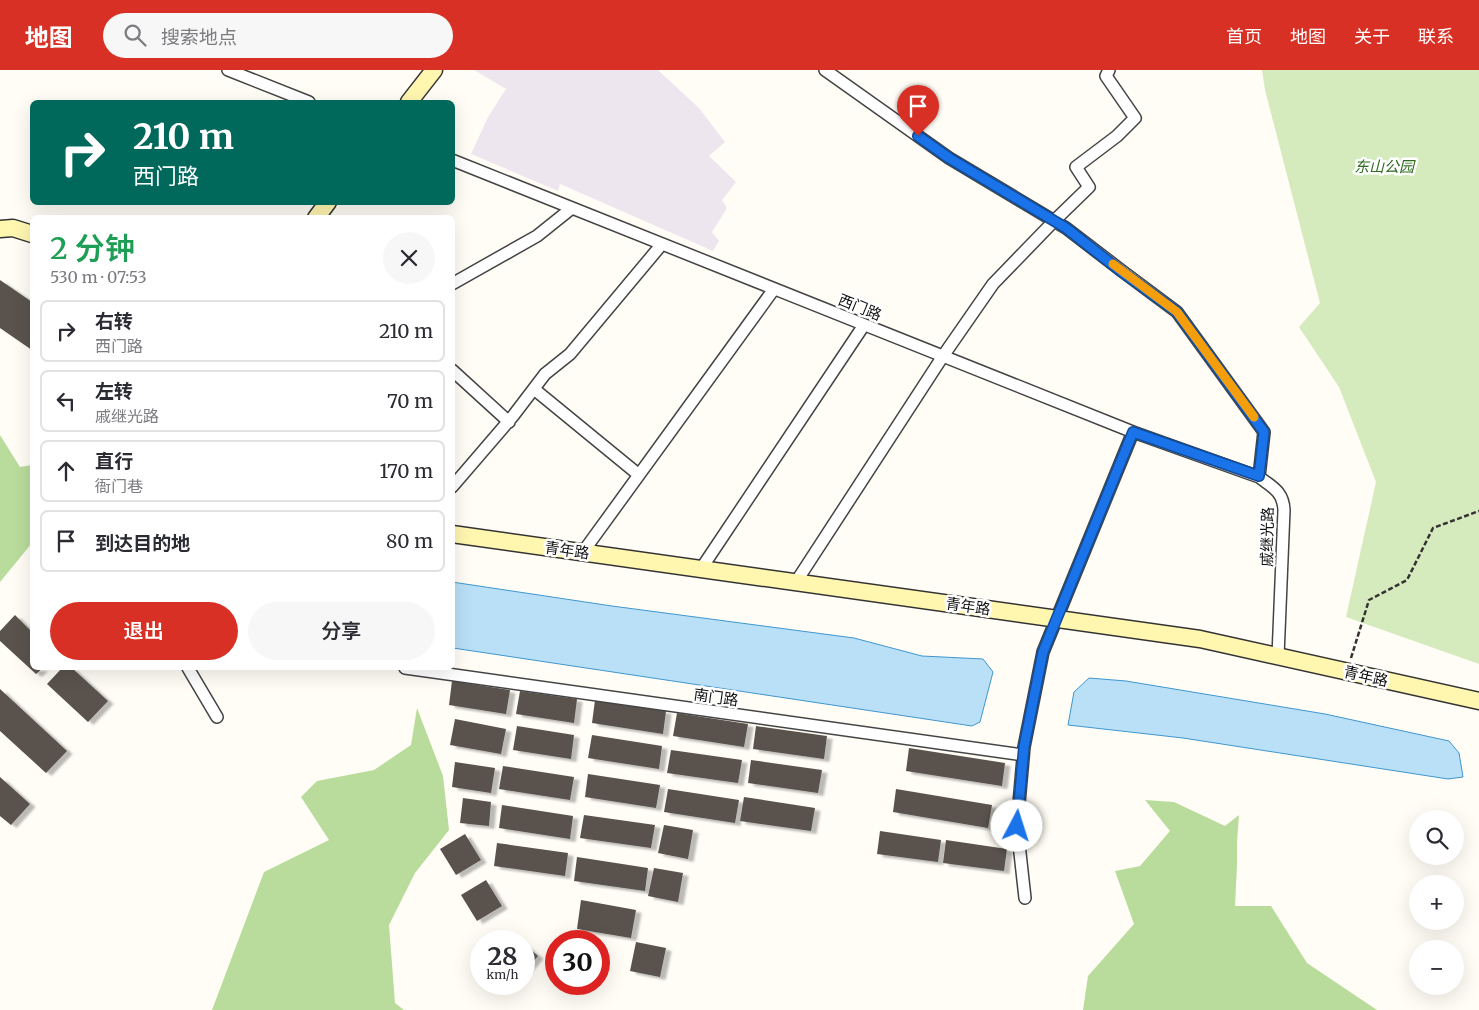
<!DOCTYPE html>
<html lang="zh">
<meta charset="utf-8">
<style>
:root{--surface:#fff;--page:#f7f7f7;--text:#2b2b33;--muted:#7c7c81;--line:#e1e1e2;--accent:#d93025}
body{margin:0;font-family:Merriweather,"Noto Sans SC",serif;background:var(--page);color:var(--text);height:100vh;display:flex;flex-direction:column;font-size:19px;white-space:nowrap}
*{box-sizing:border-box;margin:0}
p{font-size:16px;color:var(--muted)}
.icon{flex:none;width:28px;height:28px;fill:none;stroke:currentColor;stroke-width:2;stroke-linecap:round;stroke-linejoin:round}
.map{position:relative;flex:1;overflow:hidden}
.details{position:absolute;left:30px;top:145px;width:425px;height:455px;display:flex;flex-direction:column;background:var(--surface);border-radius:8px;box-shadow:0 5px 20px #0002}
.details>*{flex:none}
.hud{position:absolute;left:30px;top:30px;width:425px;height:105px;border-radius:8px;box-shadow:0 5px 20px #0002;background:#00695c;color:#fff;overflow:hidden}
.controls{position:absolute;left:1409px;top:740px;display:grid;gap:10px}
.controls a{display:grid;place-items:center;width:55px;height:55px;border-radius:50%;background:var(--surface);box-shadow:0 5px 20px #0002;font-size:25px}
.speed{position:absolute;left:470px;top:860px;display:flex;gap:10px;font-size:25px;font-weight:700;text-align:center}
.speed>*{display:grid;place-content:center;width:65px;height:65px;border-radius:50%;background:var(--surface);box-shadow:0 5px 20px #0002;line-height:1}
.speed small{font-size:12px;font-weight:400}
.speed .limit{border:8px solid #d22;background:#fff;color:#111}
.pin{position:absolute;display:grid;place-items:center;width:42px;height:42px;color:#fff;margin:-51px -21px;border-radius:50% 50% 50% 0;rotate:-45deg;box-shadow:0 0 5px #0007}
.pin .icon{rotate:45deg}
.me{position:absolute;width:55px;margin:-28px;rotate:5deg;stroke-linejoin:round;filter:drop-shadow(0 0 4px #0008)}
.turn{display:flex;align-items:center;gap:18px;height:105px;padding:0 20px;font-size:22px}
.turn .icon{width:65px;height:65px;stroke-width:2.5}
.turn b{display:block;font-size:35px;line-height:42px}
.round{display:grid;place-items:center;flex:none;width:52px;height:52px;border-radius:26px;background:var(--page)}
.summary{display:flex;align-items:center;justify-content:space-between;height:85px;padding:0 20px}
h1{font-size:30px;font-weight:600;line-height:38px;color:#1e9e55}
.button{display:flex;gap:10px;margin-top:auto;padding:10px 20px}
.button a{flex:1;height:58px;border-radius:30px;background:var(--accent);color:#fff;font-size:20px;font-weight:600;line-height:58px;text-align:center}
.button a+a{background:var(--page);color:var(--text)}
ul{padding:0;list-style:none}
li{display:flex;align-items:center;gap:15px;height:62px;margin:0 10px 8px;padding:0 10px;border:2px solid var(--line);border-radius:8px}
li div{flex:1}
li b{display:block;font-size:19px}
li em{font-style:normal}
header{display:flex;align-items:center;gap:30px;box-sizing:border-box;height:70px;padding:0 25px;background:var(--accent);color:#fff}
header strong{font-size:24px}
nav{display:flex;gap:28px;margin-inline-start:auto;font-size:18px}
.search{width:350px;height:45px;background:var(--page);display:flex;align-items:center;gap:12px;box-sizing:border-box;padding:0 18px;border-radius:28px;color:var(--muted);font-size:19px}
.map>svg:first-child{display:block}
</style>
<header>
<strong>地图</strong>
<div class="search"><svg class="icon" aria-label="search" viewBox="0 0 24 24"><circle cx="10" cy="10" r="6"/><path d="M15 15l6 6"/></svg>搜索地点</div>
<nav><a>首页</a><a>地图</a><a>关于</a><a>联系</a></nav>
</header>
<div class="map">
<svg width="1479" height="940" viewBox="0 0 1479 940">
<defs>
<filter id="shadow"><feDropShadow dx="5.5" dy="3" stdDeviation="1" flood-color="#0004"/></filter>
</defs>
<rect width="100%" height="100%" fill="#fffdf5"/>
<path fill="#eee6ef" d="M474,0H659V1L699,38L725,72L709,86L736,112L722,130L727,138L712,162L719,171L713,181L560,114L558,121L471,84L488,47L506,19Z"/>
<path fill="#d5ebbd" d="M1262,0H1479V594L1346,547L1376,412L1339,317L1299,257L1320,233L1265,20Z"/>
<path fill="#b9dc9c" d="M0,365L20,397L32,395V473L0,512Z
M417,638L443,706L449,760L415,803L389,855L395,933L404,940H212L264,802L329,770L301,727L317,711L374,700L411,675Z
M1145,730L1174,732L1225,756L1239,745L1237,772V795L1235,836H1271L1307,893L1377,940H1083L1088,906L1134,854L1115,801L1140,796L1170,761Z"/>
<path fill="#b9e0f7" stroke="#3f96cf" d="M452,512L612,536L854,568L922,586L983,589L993,602L980,652L972,656L453,578Z
M1089,608L1126,611L1325,644L1449,671L1459,683L1463,707L1448,709L1183,668L1068,655L1074,622Z"/>
<path fill="#5a524d" filter="url(#shadow)" d="M0,210L32,232V280L0,258Z
M15,545L32,562V598H43L36,604L0,571V561Z
M62,598H72L108,631L88,652L47,614Z
M452,611L510,620L506,644L449,635Z
M0,619L67,681L46,703L0,661Z
M520,621L577,629L574,653L516,644Z
M595,630L666,641L663,664L592,653Z
M677,643L748,654L744,677L673,666Z
M455,649L506,659L501,684L450,675Z
M517,656L574,665L571,689L513,680Z
M756,656L827,666L824,689L753,679Z
M592,665L662,676L659,699L588,688Z
M909,678L1005,693L1002,716L906,701Z
M671,680L742,690L738,713L667,703Z
M751,690L822,700L818,723L748,713Z
M455,692L495,698L491,723L452,717Z
M503,696L574,707L570,730L499,719Z
M588,704L660,715L656,738L585,727Z
M0,707L30,734L11,755L0,746Z
M668,719L739,730L735,753L664,742Z
M896,719L992,735L988,758L893,742Z
M744,727L815,738L811,761L740,751Z
M463,728L491,732L489,756L460,753Z
M502,735L573,746L570,769L499,758Z
M584,745L655,755L651,778L580,768Z
M664,755L693,760L688,789L658,783Z
M880,761L941,770L938,792L877,784Z
M465,764L481,790L456,805L440,779Z
M946,770L1007,779L1004,801L943,793Z
M497,773L568,783L565,806L494,796Z
M577,787L648,798L645,821L574,811Z
M654,798L683,803L678,832L648,826Z
M486,810L502,836L477,851L461,825Z
M581,830L636,840L631,868L577,859Z
M515,866L521,871H510Z
M636,872L666,878L660,907L630,901Z
M524,874L538,886L524,902Z"/>
<g fill="none" stroke-linecap="round" stroke-linejoin="round">
<g stroke="#444" stroke-width="14">
<path id="street" d="M228,0L309,32
M825,0L949,88L1066,158L1122,201L1177,242L1264,362L1259,407C1272,417 1283,421 1284,440L1278,586
M452,90L1133,362L1259,407
M452,214L537,166L572,138
M452,300L509,352
M534,319L639,405
M452,417L513,346L545,304L570,284L662,174
M583,482L774,219
M701,499L864,255
M796,512L943,286L993,214L1054,151L1089,117L1076,97L1117,66L1135,48L1106,6L1109,0
M188,598L217,647
M405,598L1023,685
M1025,828L1017,756L1024,677L1043,582L1133,362"/>
</g>
<g stroke="#333" stroke-width="19">
<path id="secondary" d="M409,32L434,0
M316,148L328,132
M0,159L13,158L32,164
M452,464L1200,569L1479,631"/>
</g>
<path stroke="#333" stroke-width="2.5" stroke-dasharray="5 2.5" stroke-linecap="butt" d="M1351,588L1369,530L1407,510L1433,458L1479,441"/>
<use href="#street" stroke="#fff" stroke-width="11"/>
<use href="#secondary" stroke="#fff6b0" stroke-width="16"/>
</g>
<g fill="none" stroke-linecap="round" stroke-linejoin="round">
<g stroke="#114b97" stroke-width="12">
<path id="route" d="M918,66L949,88L1066,158L1122,202L1177,242L1264,362L1259,406L1133,362L1043,582L1024,677L1017,756"/>
</g>
<use href="#route" stroke="#1a73e8" stroke-width="9"/>
<path stroke="#f59e0b" stroke-width="9" d="M1113,194L1177,242L1254,347"/>
</g>
<g text-anchor="middle" dominant-baseline="central" stroke-width="5" stroke-linejoin="round" paint-order="stroke">
<g font-size="15" font-style="italic" fill="#2f6b1f" stroke="#fff">
<text x="1384" y="96">东山公园</text>
</g>
<g font-size="15" fill="#111" stroke="#fff">
<text transform="translate(860 237) rotate(22)">西门路</text>
<text transform="translate(1267 467) rotate(-89)">戚继光路</text>
<text transform="translate(567 480) rotate(8)">青年路</text>
<text transform="translate(968 536) rotate(8)">青年路</text>
<text transform="translate(1366 606) rotate(13)">青年路</text>
<text transform="translate(716 627) rotate(8)">南门路</text>
</g>
</g>
</svg>
<div class="controls">
<a><svg class="icon" aria-label="search" viewBox="0 0 24 24"><circle cx="10" cy="10" r="6"/><path d="M15 15l6 6"/></svg></a>
<a>+</a>
<a>−</a>
</div>
<div class="speed"><div>28<small>km/h</small></div><div class="limit">30</div></div>
<div class="pin" style="left:918px;top:66px;background:#d93025"><svg class="icon" aria-label="arrive" viewBox="0 0 24 24"><path d="M6 21V4h12l-3 4 3 4H6"/></svg></div>
<svg class="me" style="left:1017px;top:756px" viewBox="-20 -20 40 40"><circle r="19" fill="#fff"/><path d="M0-13L10 11 0 6-10 11z" fill="#1a73e8"/></svg>
<div class="hud">
<div class="turn"><svg class="icon" aria-label="right" viewBox="0 0 24 24"><path d="M7 20v-9h11M14 6l5 5-5 5"/></svg><div><b>210 m</b>西门路</div></div>
</div>
<section class="details">
<div class="summary"><div><h1>2 分钟</h1><p>530 m · 07:53</p></div><a class="round"><svg class="icon" aria-label="close" viewBox="0 0 24 24"><path d="M6 6l12 12M18 6L6 18"/></svg></a></div>
<ul>
<li><svg class="icon" aria-label="right" viewBox="0 0 24 24"><path d="M7 20v-9h11M14 6l5 5-5 5"/></svg><div><b>右转</b><p>西门路</p></div><em>210 m</em></li>
<li><svg class="icon" aria-label="left" viewBox="0 0 24 24"><path d="M17 20v-9H6M10 6l-5 5 5 5"/></svg><div><b>左转</b><p>戚继光路</p></div><em>70 m</em></li>
<li><svg class="icon" aria-label="ahead" viewBox="0 0 24 24"><path d="M12 20V5M6 11l6-6 6 6"/></svg><div><b>直行</b><p>衙门巷</p></div><em>170 m</em></li>
<li><svg class="icon" aria-label="arrive" viewBox="0 0 24 24"><path d="M6 21V4h12l-3 4 3 4H6"/></svg><div><b>到达目的地</b></div><em>80 m</em></li>
</ul>
<div class="button"><a>退出</a><a>分享</a></div>
</section>
</div>
